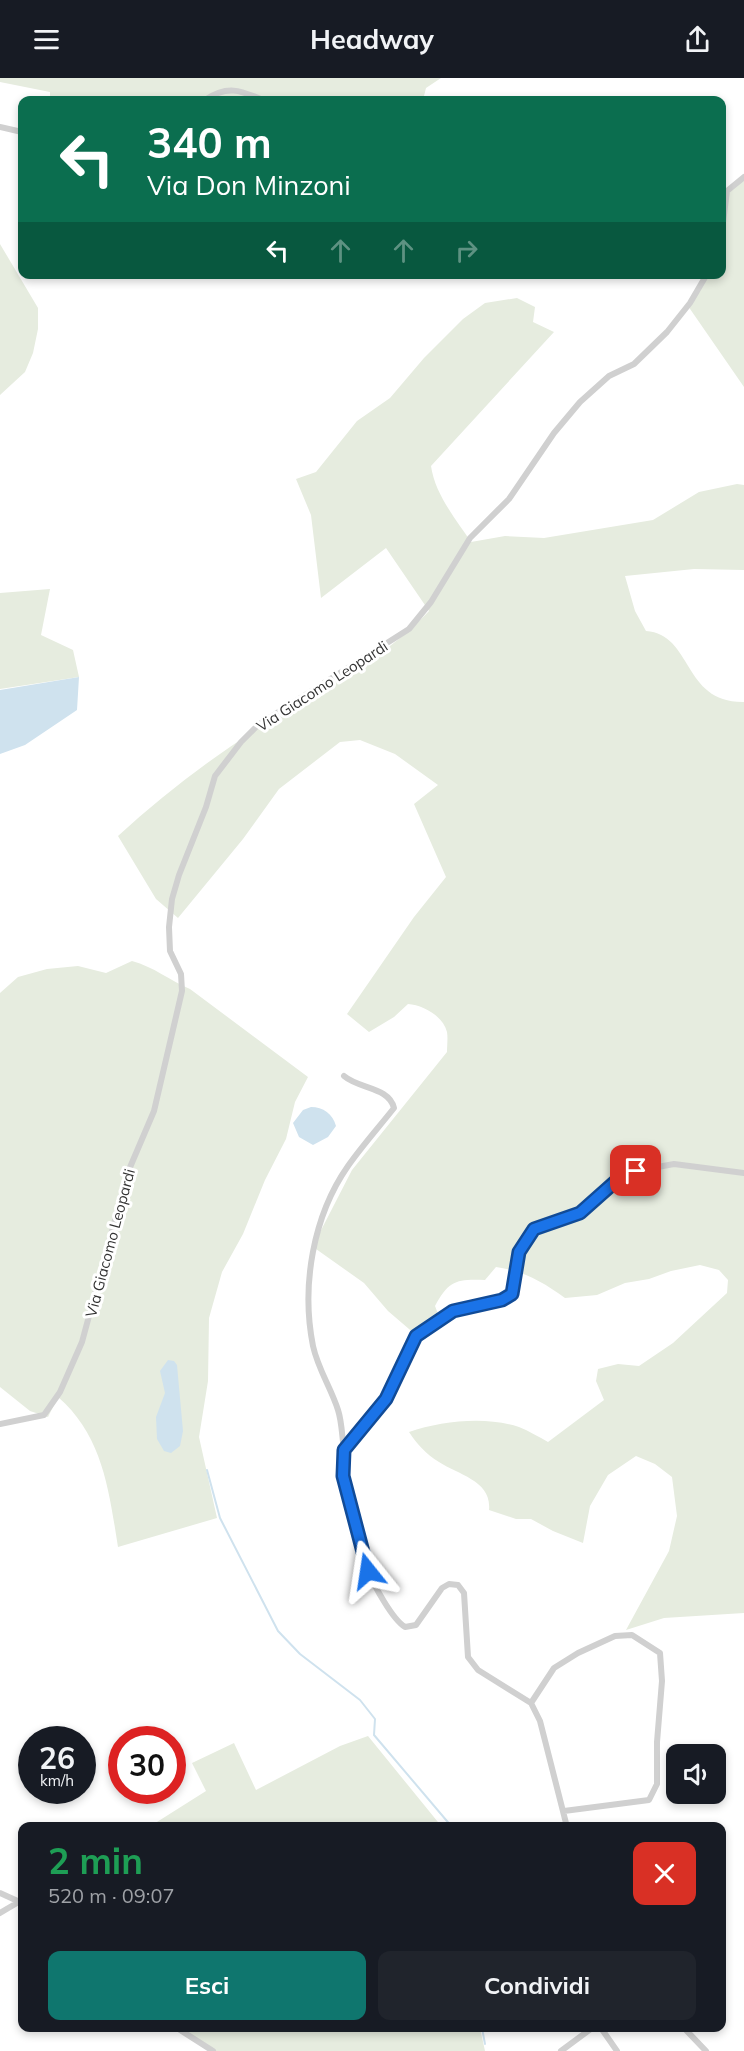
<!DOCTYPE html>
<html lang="it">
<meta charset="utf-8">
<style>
:root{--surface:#171b24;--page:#20242c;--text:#f1f3f6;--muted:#9ea1a6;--accent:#0f766e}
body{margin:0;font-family:Mulish,sans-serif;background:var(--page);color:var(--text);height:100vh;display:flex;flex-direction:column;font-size:22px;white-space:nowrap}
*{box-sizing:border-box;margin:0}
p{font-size:20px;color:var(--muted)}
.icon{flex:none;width:33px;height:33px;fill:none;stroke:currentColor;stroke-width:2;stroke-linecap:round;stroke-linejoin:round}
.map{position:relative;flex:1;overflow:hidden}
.details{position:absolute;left:18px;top:1744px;width:708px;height:210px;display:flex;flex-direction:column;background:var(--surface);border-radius:12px;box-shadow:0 3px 9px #0003}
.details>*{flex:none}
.banner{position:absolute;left:18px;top:18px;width:708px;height:183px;border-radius:12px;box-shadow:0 3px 9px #0003;background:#0b6e4f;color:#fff;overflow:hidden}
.tools{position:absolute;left:666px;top:1666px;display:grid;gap:12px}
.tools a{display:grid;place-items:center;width:60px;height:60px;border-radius:12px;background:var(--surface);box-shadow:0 3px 9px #0003;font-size:30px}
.speed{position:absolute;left:18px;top:1648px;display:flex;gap:12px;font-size:30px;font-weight:700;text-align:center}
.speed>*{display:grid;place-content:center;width:78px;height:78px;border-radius:50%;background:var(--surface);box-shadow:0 3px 9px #0003;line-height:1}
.speed small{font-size:15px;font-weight:400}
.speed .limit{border:9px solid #d22;background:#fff;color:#111}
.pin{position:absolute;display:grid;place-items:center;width:51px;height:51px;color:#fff;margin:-26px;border-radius:12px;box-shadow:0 3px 9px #0006}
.me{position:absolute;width:66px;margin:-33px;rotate:345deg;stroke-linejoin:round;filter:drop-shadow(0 0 4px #0008)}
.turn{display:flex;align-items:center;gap:21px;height:126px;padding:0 30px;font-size:27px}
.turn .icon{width:78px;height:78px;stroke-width:2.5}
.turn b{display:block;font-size:42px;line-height:51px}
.lanes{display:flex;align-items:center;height:57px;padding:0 30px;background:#0003;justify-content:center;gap:30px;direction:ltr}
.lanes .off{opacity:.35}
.round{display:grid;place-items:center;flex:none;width:63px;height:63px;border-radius:12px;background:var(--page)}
.overview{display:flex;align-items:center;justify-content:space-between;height:102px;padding:0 30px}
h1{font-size:36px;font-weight:700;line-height:45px;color:#1e9e55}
.action{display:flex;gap:12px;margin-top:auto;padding:12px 30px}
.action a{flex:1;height:69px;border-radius:12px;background:var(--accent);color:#fff;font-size:24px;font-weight:700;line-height:69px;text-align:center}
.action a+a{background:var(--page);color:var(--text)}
header{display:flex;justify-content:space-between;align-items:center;height:78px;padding:0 30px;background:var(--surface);font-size:27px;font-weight:700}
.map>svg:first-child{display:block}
</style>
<header><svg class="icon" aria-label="menu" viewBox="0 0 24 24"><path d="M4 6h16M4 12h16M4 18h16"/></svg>Headway<svg class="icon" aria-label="share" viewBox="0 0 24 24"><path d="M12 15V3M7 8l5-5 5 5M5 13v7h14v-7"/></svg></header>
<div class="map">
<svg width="744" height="1973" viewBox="0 0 744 1973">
<rect width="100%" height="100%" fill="#fff"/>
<path fill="#e6ecdf" d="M0,0H441L426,10L423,22H50V14L0,4Z
M744,97V309L688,228L709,197L722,196V167L728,115Z
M0,166L38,230V251L33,275L25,294L0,317Z
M517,220L535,229L533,244L554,254L431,388C435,416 455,440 471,464L505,458L544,460L653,442L699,414L737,406L744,407V492L694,491L625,498L635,533L646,553C693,556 682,625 744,624V1535L664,1540L626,1552L669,1473L677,1438L672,1399L655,1386L636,1378L608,1397L590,1428L583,1465L553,1453L531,1441H516L489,1432C492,1403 459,1397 439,1384C426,1376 417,1366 409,1354C442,1343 485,1338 519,1349C529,1353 539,1359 548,1364L604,1322L596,1303L598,1291L618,1286L639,1288L673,1265L727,1215L728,1202L719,1192L700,1187L671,1193L649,1201L625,1205L597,1217L565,1220C543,1204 524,1193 496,1189L485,1202C457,1201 449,1202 435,1228L440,1241L416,1257L388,1233L364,1205L316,1171L317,1160L352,1092L447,974C447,968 448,960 447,954C443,938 423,927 408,926L394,939L369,954L347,936L414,839L446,799L414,726L438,707L395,676L360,662L340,664L279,711L243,761L178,840L156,821L118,758C172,708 232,665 295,627C347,596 386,578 429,533L386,470L321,520L311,437L296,401L316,394L357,343L390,320L424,280L463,241L485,225Z
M50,511L41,557L73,572L79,599L0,611V515Z
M132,883C154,889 169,902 190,911L308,999L295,1024L286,1061L265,1102L243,1156L222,1194L209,1240L208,1303L199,1359L217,1440L118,1469C109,1413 103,1358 58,1319L48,1339L30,1333L0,1309V915L18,899L47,891L78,888L106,895Z
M368,1658L442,1749H149L206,1713L192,1685L234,1665L256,1712L340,1668Z
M176,1950H480L485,1973H210Z"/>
<path fill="#cfe2ee" d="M79,599L77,632L25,667L0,676V612Z
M311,1029C323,1029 333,1036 336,1048L328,1059L313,1067L299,1059L293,1045L303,1032Z
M168,1282L174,1283L177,1287L183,1353L180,1368L171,1375L164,1373L157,1361L156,1339L165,1315L160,1293Z"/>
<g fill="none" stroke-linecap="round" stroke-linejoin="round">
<path stroke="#cfe2ee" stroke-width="2" d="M207,1392L220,1440L278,1553L300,1576L360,1622L375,1641L374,1657L452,1749
M482,1950L485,1966"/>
<path stroke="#d0d0d0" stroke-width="6" d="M205,22C227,7 240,12 263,22
M0,49L22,54
M722,152L727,113L744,99
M344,998C359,1011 389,1009 394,1030C379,1049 362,1068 348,1088C313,1138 301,1208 313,1268C318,1291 331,1310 338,1332C342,1344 342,1359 344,1372
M0,1346L44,1337L60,1314L82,1264L128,1094L154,1033L182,913L181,896L170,873L169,849L172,821L179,797L206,729L215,698L241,664L258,647L409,551L431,524L470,460L509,421L554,355L580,324L609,298L634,286L667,254L690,225L707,196
M531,1625L554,1590L578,1575L615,1558L632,1557L660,1575L662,1603L657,1664V1706L649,1722L564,1733
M567,1749L540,1643L531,1625L478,1592L468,1579L464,1515L458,1507L449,1506L442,1510L416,1547L405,1549C392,1541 374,1507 368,1493C360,1472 337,1391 344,1372C349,1360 375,1336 385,1323C400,1301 403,1269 424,1251C453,1227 486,1233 511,1216L519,1174L534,1151L580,1135L625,1095L674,1086L744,1095
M0,1815L22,1825
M0,1835L22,1822
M177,1950L213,1973
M601,1950L617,1973
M684,1950L706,1973
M561,1973L592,1950"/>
</g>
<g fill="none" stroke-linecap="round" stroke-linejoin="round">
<g stroke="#114b97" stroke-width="15">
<path id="route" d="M368,1493L343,1398L344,1372L386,1321L416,1258L453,1233L502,1222L512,1216L519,1174L534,1151L580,1135L625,1095L636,1093"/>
</g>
<use href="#route" stroke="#1a73e8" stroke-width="10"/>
</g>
<g text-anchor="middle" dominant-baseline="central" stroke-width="6" stroke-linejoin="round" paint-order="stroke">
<g font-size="15" fill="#333" stroke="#fff">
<text transform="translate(322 608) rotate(-33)">Via Giacomo Leopardi</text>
<text transform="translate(110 1165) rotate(-75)">Via Giacomo Leopardi</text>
</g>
</g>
</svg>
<div class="tools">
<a><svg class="icon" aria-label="sound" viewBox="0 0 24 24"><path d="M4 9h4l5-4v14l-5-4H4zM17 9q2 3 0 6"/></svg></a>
</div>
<div class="speed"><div>26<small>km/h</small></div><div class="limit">30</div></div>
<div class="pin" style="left:636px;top:1093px;background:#d93025"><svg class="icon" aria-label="arrive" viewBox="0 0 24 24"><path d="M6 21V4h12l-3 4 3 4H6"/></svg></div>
<svg class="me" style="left:368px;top:1493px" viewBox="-20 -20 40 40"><path d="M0-17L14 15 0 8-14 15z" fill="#1a73e8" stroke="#fff" stroke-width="4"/></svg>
<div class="banner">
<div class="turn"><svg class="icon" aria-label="left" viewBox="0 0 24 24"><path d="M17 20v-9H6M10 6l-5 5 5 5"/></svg><div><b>340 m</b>Via Don Minzoni</div></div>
<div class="lanes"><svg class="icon" aria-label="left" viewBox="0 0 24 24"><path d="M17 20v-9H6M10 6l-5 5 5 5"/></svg><svg class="icon off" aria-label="ahead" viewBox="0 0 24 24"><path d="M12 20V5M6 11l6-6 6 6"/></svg><svg class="icon off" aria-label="ahead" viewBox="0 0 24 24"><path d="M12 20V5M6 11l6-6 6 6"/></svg><svg class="icon off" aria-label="right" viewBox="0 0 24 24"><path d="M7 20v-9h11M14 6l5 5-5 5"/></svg></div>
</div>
<section class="details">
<div class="overview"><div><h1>2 min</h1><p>520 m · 09:07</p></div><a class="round" style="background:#d93025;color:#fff"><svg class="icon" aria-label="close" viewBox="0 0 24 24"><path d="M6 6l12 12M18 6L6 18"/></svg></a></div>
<div class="action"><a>Esci</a><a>Condividi</a></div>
</section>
</div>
